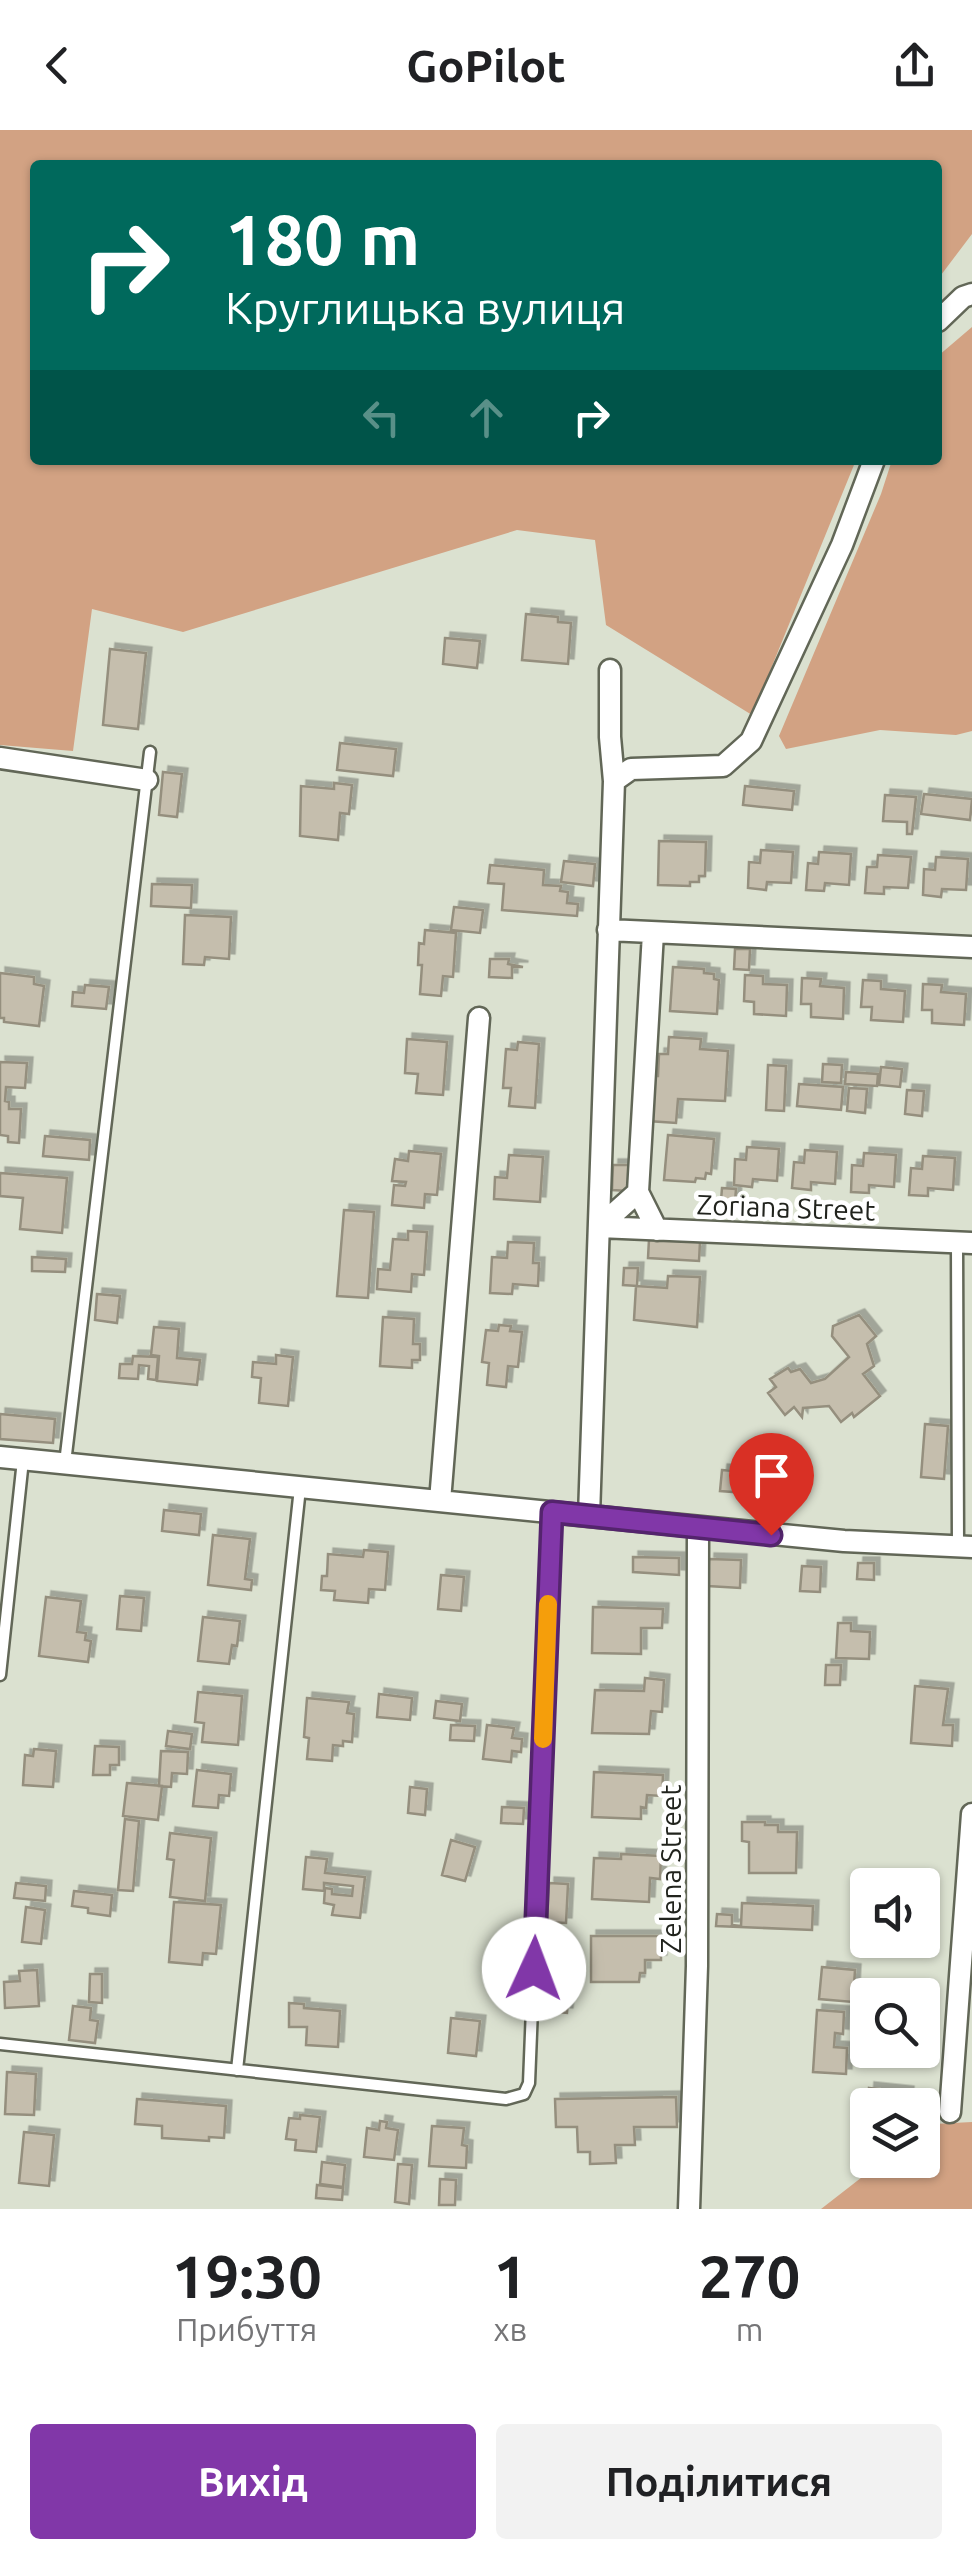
<!DOCTYPE html>
<html lang="uk">
<meta charset="utf-8">
<style>
:root{--surface:#fff;--page:#f2f2f2;--text:#202124;--muted:#757577;--accent:#8137a8}
body{margin:0;font-family:Ubuntu,sans-serif;background:var(--page);color:var(--text);height:100vh;display:flex;flex-direction:column;font-size:38px;white-space:nowrap}
*{box-sizing:border-box;margin:0}
p{font-size:32px;color:var(--muted)}
.icon{flex:none;width:55px;height:55px;fill:none;stroke:currentColor;stroke-width:2;stroke-linecap:round;stroke-linejoin:round}
.map{position:relative;height:2079px;overflow:hidden}
.drawer{display:flex;flex-direction:column;background:var(--surface);flex:1}
.drawer>*{flex:none}
.guide{position:absolute;left:30px;top:30px;width:912px;height:305px;border-radius:10px;box-shadow:0 2px 8px #0004;background:#00695c;color:#fff;overflow:hidden}
.fabs{position:absolute;left:850px;top:1738px;display:grid;gap:20px}
.fabs a{display:grid;place-items:center;width:90px;height:90px;border-radius:10px;background:var(--surface);box-shadow:0 2px 8px #0004;font-size:50px}
.pin{position:absolute;display:grid;place-items:center;width:85px;height:85px;color:#fff;margin:-102px -42px;border-radius:50% 50% 50% 0;rotate:-45deg;box-shadow:0 0 10px #0007}
.pin .icon{rotate:45deg}
.me{position:absolute;width:110px;margin:-55px;rotate:2deg;stroke-linejoin:round;filter:drop-shadow(0 0 8px #0008)}
.turn{display:flex;align-items:center;gap:35px;height:210px;padding:0 30px;font-size:45px}
.turn .icon{width:130px;height:130px;stroke-width:2.5}
.turn b{display:block;font-size:70px;line-height:85px}
.lanes{display:flex;align-items:center;height:95px;padding:0 30px;background:#0003;justify-content:center;gap:50px;direction:ltr}
.lanes .off{opacity:.35}
.eta{display:flex;justify-content:space-evenly;align-items:center;height:170px;text-align:center}
.eta b{font-size:60px;font-weight:600;line-height:70px}
.action{display:flex;gap:20px;margin-top:auto;padding:20px 30px}
.action a{flex:1;height:115px;border-radius:10px;background:var(--accent);color:#fff;font-size:40px;font-weight:600;line-height:115px;text-align:center}
.action a+a{background:var(--page);color:var(--text)}
header{display:flex;justify-content:space-between;align-items:center;height:130px;padding:0 30px;background:var(--surface);font-size:45px;font-weight:600}
.map>svg:first-child{display:block}
</style>
<header><svg class="icon" aria-label="back" viewBox="0 0 24 24"><path d="M15 5l-7 7 7 7"/></svg>GoPilot<svg class="icon" aria-label="share" viewBox="0 0 24 24"><path d="M12 15V3M7 8l5-5 5 5M5 13v7h14v-7"/></svg></header>
<div class="map">
<svg width="972" height="2079" viewBox="0 0 972 2079">
<defs>
<filter id="shadow"><feDropShadow dx="5.5" dy="-5.5" stdDeviation="0" flood-color="#0004"/></filter>
</defs>
<rect width="100%" height="100%" fill="#dbe1d0"/>
<path fill="#d2a283" d="M0,0H972V104L938,149V35H35V330H856L752,585L606,495L595,410L517,400L183,502L92,479L73,621L0,615Z
M972,197V601L956,605L880,600L786,619L779,606L881,364L892,330H938V226Z
M972,1992V2079H821L884,2030H922L923,2002L934,1994Z"/>
<path fill="#c5bead" stroke="#958f7e" stroke-width="2.5" filter="url(#shadow)" d="M526,484L558,487V492L571,493L568,534L522,530Z
M445,508L480,511L477,538L443,534Z
M110,519L146,523L138,599L103,595Z
M340,613L396,619L393,646L337,640Z
M163,642L182,644L177,687L159,685Z
M334,653L352,655L349,684L340,683L338,710L300,706L301,656L334,659Z
M745,656L794,661L792,680L743,675Z
M924,664L972,669L970,690L921,684Z
M885,665L916,667L912,704H907V692L883,691Z
M659,711L706,712L705,746H699V752H690V756L658,755Z
M761,720L793,722L791,753L767,752L766,760L748,758L749,732L760,733Z
M819,722L851,724L849,755L825,753L824,761L806,760L808,733L818,734Z
M878,725L911,727L908,758L884,757V764L865,763L867,737H877Z
M936,727L968,729L966,760L942,759L941,767L923,765L924,739L935,740Z
M564,731L595,734L593,756L561,752Z
M490,735L544,740L543,755L561,756L560,761L568,762L567,773L578,774L577,786L502,780L504,754L488,753Z
M152,754L192,755L191,778L151,776Z
M454,777L483,780L480,803L451,800Z
M185,785L231,787L229,829L205,827L204,835L183,834Z
M425,800L456,803L453,847L443,846L441,866L420,864L422,835H418L419,813L424,814Z
M735,819H750L749,840L734,839Z
M490,829H509L508,834L523,837H512V848L489,847Z
M673,837L704,839V843L714,844V849L719,850L717,884L670,881Z
M0,843L34,847V854L44,856L39,896L4,892V888H0Z
M745,845L763,846V854L787,855L786,886L754,884V872L744,871Z
M802,848L821,849L820,856L844,858L843,889L811,887V874H801Z
M863,850L881,851V859L905,861L903,892L871,890L872,877H861Z
M923,854L942,855L941,862L966,864L964,895L932,893V880H922Z
M85,855L109,857L106,879L72,876L73,862L84,863Z
M669,907L701,909L700,919L728,921L725,971L678,969L676,993L648,991L650,946H658L659,924H668Z
M407,909L447,912L443,965L416,963L418,944L405,943Z
M518,912L539,914L535,978L509,976L511,958H503L506,919L517,920Z
M0,932L27,933L25,958L6,957L5,971L9,972V979H21L19,1013L8,1012V1006L0,1005Z
M823,934L842,935L841,953L822,952Z
M768,935L786,936L784,981L766,980Z
M881,937L902,939L900,957L879,955Z
M846,942L878,944L877,956L845,954Z
M799,954L843,957L841,980L797,976Z
M849,958L867,959L865,983L847,981Z
M907,960L924,961L922,986L905,984Z
M668,1005L714,1009L711,1044L706,1043L705,1049L696,1048L695,1052L664,1050Z
M45,1006L90,1010L89,1030L43,1026Z
M747,1017L779,1019L777,1051L753,1049L752,1057L734,1055L735,1029L746,1030Z
M805,1020L837,1022L835,1054L811,1052V1060L792,1058L794,1032L804,1033Z
M409,1021L441,1024L437,1065L425,1064L424,1078L392,1075L394,1055L405,1056L406,1052L392,1051L395,1029L408,1031Z
M864,1023L896,1025L894,1057L869,1055V1063L851,1062L852,1035L863,1036Z
M509,1025L543,1027L540,1072L494,1069L495,1047L507,1048Z
M923,1026L955,1028L953,1060L928,1058V1066L909,1065L911,1038L922,1039Z
M613,1035H629V1061L612,1060Z
M0,1043L67,1048L62,1103L20,1099L23,1068L0,1066Z
M722,1058L736,1059L734,1084L720,1083Z
M344,1080L374,1082L368,1168L337,1166Z
M408,1101L427,1102L424,1145L412,1144L411,1162L377,1159L378,1139L390,1140L393,1109L408,1110Z
M649,1109L700,1112L699,1131L648,1128Z
M508,1112L534,1113L533,1133H539L538,1156L513,1154L512,1164L490,1163L492,1127L507,1128Z
M32,1127L66,1129L65,1142L32,1141Z
M624,1138H638L637,1156L623,1155Z
M668,1146L700,1147L697,1197L634,1190L636,1156L667,1158Z
M97,1164L120,1166L117,1193L95,1190Z
M859,1185L876,1206L867,1214L874,1236L863,1244L880,1266L854,1287L852,1283L841,1292L829,1276L803,1278L802,1287L794,1277L785,1285L768,1263L776,1257L770,1249L788,1238L791,1242L800,1239L811,1253L825,1249L849,1227L832,1206L833,1196Z
M383,1187L414,1189L413,1214H420V1230H412V1238L380,1236Z
M499,1195L511,1196L510,1201L522,1202L518,1237L508,1236L506,1257L487,1255L489,1233L482,1232L486,1200L498,1201Z
M154,1197L179,1199L177,1228L200,1230L197,1255L157,1251L159,1226L151,1225Z
M276,1225L293,1227L288,1276L259,1273L261,1248L252,1247L253,1232L276,1234Z
M133,1226L158,1227L156,1250L148,1249L149,1236L139,1235L138,1249L119,1248L120,1234H132Z
M0,1284L55,1289L53,1313L0,1309Z
M925,1294L948,1296L944,1349L921,1347Z
M722,1340L777,1345L776,1365L720,1361Z
M164,1380L201,1384L199,1405L162,1401Z
M213,1405L250,1409L245,1449L252,1450L251,1460L208,1455Z
M364,1420L388,1422L385,1460L369,1459L368,1473L334,1470L335,1461L321,1460L322,1446H327L328,1424L363,1427Z
M633,1427L679,1428V1445L633,1442Z
M709,1429L741,1430L740,1458L708,1456Z
M858,1433H874V1450L857,1449Z
M802,1436L821,1437L820,1462L800,1461Z
M441,1445L464,1447L461,1481L438,1479Z
M120,1466L144,1468L141,1501L117,1499Z
M46,1467L81,1471L77,1502L86,1503L85,1510L91,1511L88,1532L39,1526Z
M593,1477L663,1479L662,1498H641V1524L592,1523Z
M203,1487L240,1491L237,1516L232,1515L229,1534L198,1531Z
M838,1493H851V1501L870,1502L869,1529L836,1528Z
M826,1535H841L840,1555H825Z
M645,1548L664,1550L662,1582L651,1581L649,1604L592,1603L595,1560L644,1561Z
M915,1556L948,1559L943,1595H953L952,1616L911,1613Z
M198,1562L242,1566L238,1615L202,1612L204,1593L195,1592Z
M379,1564L412,1568L410,1590L377,1587Z
M307,1568L349,1572L347,1583L354,1584L352,1612L343,1611V1616L333,1615L332,1631L307,1629L309,1608L304,1607Z
M436,1571L462,1574L460,1591L434,1588Z
M451,1595L475,1596L474,1611L450,1610Z
M487,1595L514,1598L512,1608L522,1609L521,1622L512,1621L511,1632L483,1629Z
M168,1601L192,1604L190,1619L166,1616Z
M95,1616L119,1617V1635H110V1645H93Z
M34,1619L56,1621L53,1657L23,1655L25,1625L33,1626Z
M161,1621L188,1622L187,1644L172,1643L171,1657L159,1656Z
M197,1640L231,1644L229,1666L219,1665L218,1678L193,1676Z
M594,1642L663,1645L662,1666L647,1665L646,1678L641,1677V1689L592,1687Z
M127,1653L162,1656L158,1690L123,1686Z
M410,1657L427,1659L425,1685L408,1683Z
M502,1677L524,1678L523,1694L501,1693Z
M125,1689L139,1691L133,1761L118,1760Z
M742,1692H765V1695H778V1702H797L796,1743H749V1712L742,1711Z
M170,1703L211,1708L205,1771L170,1767L174,1730L167,1729Z
M451,1710L475,1717L465,1751L442,1745Z
M621,1724L661,1726L660,1749L650,1748L649,1772L592,1769L594,1728L621,1729Z
M306,1727L327,1729L325,1743L365,1747L360,1788L332,1785L334,1775L324,1773L325,1758L332,1759V1764L352,1766L353,1756L324,1753V1761L303,1759Z
M16,1753L46,1756L45,1771L14,1768Z
M549,1753L568,1754L566,1793L547,1792Z
M74,1761L112,1765L110,1786L88,1783V1778L72,1776Z
M174,1772L221,1775L216,1824L203,1823L202,1835L169,1832Z
M742,1773L813,1776L812,1800L716,1796L717,1784L732,1785V1795L741,1796Z
M26,1777L45,1780L41,1814L22,1812Z
M591,1806H661V1830H645V1843H640L639,1852H591Z
M822,1837L855,1840L853,1872L819,1869Z
M37,1840L39,1876L5,1878L4,1852L20,1851L19,1841Z
M549,1843L570,1845L567,1883L546,1881Z
M90,1844H102V1873L89,1872Z
M289,1873L304,1874V1878L340,1881L338,1917L306,1915L307,1897H289Z
M73,1876L91,1878L90,1890L98,1891L95,1913L69,1910Z
M817,1880L844,1882L843,1904L835,1903L834,1917L847,1918L846,1944L813,1942Z
M451,1888L480,1891L476,1926L448,1923Z
M7,1942L36,1944L34,1985L5,1984Z
M869,1958L908,1962L907,1975H868Z
M676,1967L677,1997H634L635,2015H615L616,2033L590,2034V2022H578L577,1997H556L555,1969Z
M137,1969L226,1976L224,2008L209,2007V2011L162,2008V1996L135,1994Z
M300,1985L320,1987L316,2022L295,2020L296,2010L286,2009L289,1988L300,1989Z
M380,1991L387,1992L386,1998L398,2000L394,2030L364,2027L367,1998L379,2000Z
M432,1996L464,1998L462,2015L467,2016L466,2038L429,2036Z
M24,2002L54,2005L49,2056L19,2053Z
M322,2032L345,2035L343,2057L320,2054Z
M398,2034L412,2035L409,2074L395,2072Z
M440,2049L456,2050L455,2075H439Z
M317,2055L343,2058L342,2070L316,2068Z"/>
<g fill="none" stroke-linecap="round" stroke-linejoin="round">
<g stroke="#626757" stroke-width="15">
<path id="lane" d="M957,1113L958,1416
M65,1333L150,622
M0,1545L23,1330
M0,1914L506,1969L524,1964L529,1953L552,1383
M237,1940L300,1358"/>
</g>
<g stroke="#626757" stroke-width="25">
<path id="street" d="M938,191L963,167L972,164
M610,540V607L614,651
M0,628L147,650
M608,800L972,817
M638,1062L653,803
M599,1097L972,1113
M599,1097L638,1062L657,1100
M0,1327L589,1386L614,651L631,639L723,636L751,611L842,415L874,330
M440,1371L479,888
M589,1386L844,1411L972,1417
M950,1982L972,1684
M689,2079L697,1836L698,1399"/>
</g>
<use href="#lane" stroke="#fff" stroke-width="10"/>
<use href="#street" stroke="#fff" stroke-width="20"/>
</g>
<g fill="none" stroke-linecap="round" stroke-linejoin="round">
<g stroke="#54246d" stroke-width="25">
<path id="route" d="M534,1839L552,1382L771,1405"/>
</g>
<use href="#route" stroke="#8137a8" stroke-width="18"/>
<path stroke="#f59e0b" stroke-width="18" d="M543,1609L548,1474"/>
</g>
<g text-anchor="middle" dominant-baseline="central" stroke-width="9" stroke-linejoin="round" paint-order="stroke">
<g font-size="28" fill="#21231d" stroke="#fff">
<text transform="translate(786 1077) rotate(2)">Zoriana Street</text>
<text transform="translate(670 1739) rotate(-90)">Zelena Street</text>
</g>
</g>
</svg>
<div class="fabs">
<a><svg class="icon" aria-label="sound" viewBox="0 0 24 24"><path d="M4 9h4l5-4v14l-5-4H4zM17 9q2 3 0 6"/></svg></a>
<a><svg class="icon" aria-label="search" viewBox="0 0 24 24"><circle cx="10" cy="10" r="6"/><path d="M15 15l6 6"/></svg></a>
<a><svg class="icon" aria-label="layers" viewBox="0 0 24 24"><path d="M12 4l9 5-9 5-9-5zM3 14l9 5 9-5"/></svg></a>
</div>
<div class="pin" style="left:771px;top:1405px;background:#d93025"><svg class="icon" aria-label="arrive" viewBox="0 0 24 24"><path d="M6 21V4h12l-3 4 3 4H6"/></svg></div>
<svg class="me" style="left:534px;top:1839px" viewBox="-20 -20 40 40"><circle r="19" fill="#fff"/><path d="M0-13L10 11 0 6-10 11z" fill="#8137a8"/></svg>
<div class="guide">
<div class="turn"><svg class="icon" aria-label="right" viewBox="0 0 24 24"><path d="M7 20v-9h11M14 6l5 5-5 5"/></svg><div><b>180 m</b>Круглицька вулиця</div></div>
<div class="lanes"><svg class="icon off" aria-label="left" viewBox="0 0 24 24"><path d="M17 20v-9H6M10 6l-5 5 5 5"/></svg><svg class="icon off" aria-label="ahead" viewBox="0 0 24 24"><path d="M12 20V5M6 11l6-6 6 6"/></svg><svg class="icon" aria-label="right" viewBox="0 0 24 24"><path d="M7 20v-9h11M14 6l5 5-5 5"/></svg></div>
</div>
</div>
<section class="drawer">
<div class="eta">
<div><b>19:30</b><p>Прибуття</p></div>
<div><b>1</b><p>хв</p></div>
<div><b>270</b><p>m</p></div>
</div>
<div class="action"><a>Вихід</a><a>Поділитися</a></div>
</section>
